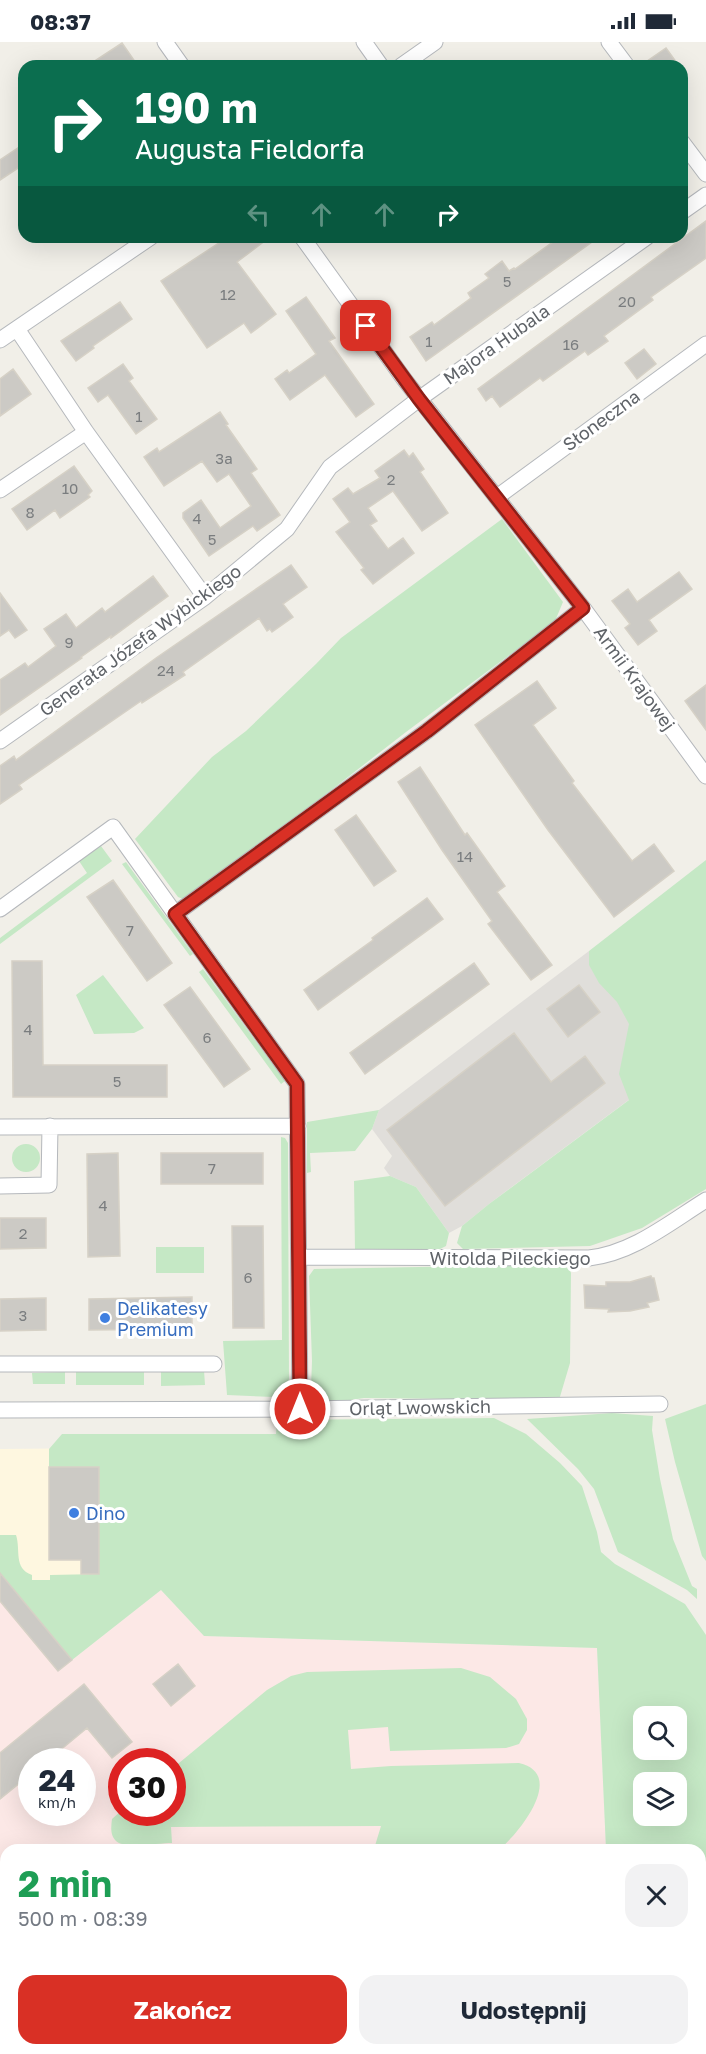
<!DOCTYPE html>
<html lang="pl">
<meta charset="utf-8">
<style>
:root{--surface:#fff;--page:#f2f2f3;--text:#1f2937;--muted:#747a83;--accent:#d93025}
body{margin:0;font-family:"Golos Text",sans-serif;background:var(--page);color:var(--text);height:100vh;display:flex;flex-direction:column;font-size:22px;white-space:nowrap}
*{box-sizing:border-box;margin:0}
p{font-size:20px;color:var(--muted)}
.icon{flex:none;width:33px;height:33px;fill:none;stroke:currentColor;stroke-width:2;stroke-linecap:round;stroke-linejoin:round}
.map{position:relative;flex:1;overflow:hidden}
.side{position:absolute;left:0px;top:1802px;width:706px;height:212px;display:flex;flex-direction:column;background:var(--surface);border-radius:18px 18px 0 0;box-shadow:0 6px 24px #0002}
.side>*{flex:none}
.hud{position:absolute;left:18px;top:18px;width:670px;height:183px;border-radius:18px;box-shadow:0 6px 24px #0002;background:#0b6e4f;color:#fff;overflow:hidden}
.buttons{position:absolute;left:633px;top:1664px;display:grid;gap:12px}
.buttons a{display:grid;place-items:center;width:54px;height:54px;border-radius:12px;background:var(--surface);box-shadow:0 6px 24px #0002;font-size:30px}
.speed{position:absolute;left:18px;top:1706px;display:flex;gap:12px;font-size:30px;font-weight:700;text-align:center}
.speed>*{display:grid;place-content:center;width:78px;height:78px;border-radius:50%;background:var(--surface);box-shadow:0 6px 24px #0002;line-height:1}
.speed small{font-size:15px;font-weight:400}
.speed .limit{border:9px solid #d22;background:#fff;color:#111}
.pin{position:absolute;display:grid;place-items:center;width:51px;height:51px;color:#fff;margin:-26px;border-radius:12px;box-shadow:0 3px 9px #0006}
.me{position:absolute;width:66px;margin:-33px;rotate:0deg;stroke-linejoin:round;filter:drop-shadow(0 0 4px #0008)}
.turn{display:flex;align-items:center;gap:21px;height:126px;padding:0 18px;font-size:27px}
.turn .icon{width:78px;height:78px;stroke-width:2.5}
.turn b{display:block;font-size:42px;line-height:51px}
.lanes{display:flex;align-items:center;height:57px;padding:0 18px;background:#0003;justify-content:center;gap:30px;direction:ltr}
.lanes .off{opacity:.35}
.round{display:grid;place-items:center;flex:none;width:63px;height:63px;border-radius:18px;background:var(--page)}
.head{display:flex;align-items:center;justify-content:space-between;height:102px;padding:0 18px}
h1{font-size:36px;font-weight:700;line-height:45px;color:#1e9e55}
.button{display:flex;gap:12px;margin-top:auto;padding:12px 18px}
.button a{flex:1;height:69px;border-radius:18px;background:var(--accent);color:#fff;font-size:24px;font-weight:700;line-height:69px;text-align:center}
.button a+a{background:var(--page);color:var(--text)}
.status{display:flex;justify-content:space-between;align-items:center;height:42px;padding:0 30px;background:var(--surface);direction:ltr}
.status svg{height:16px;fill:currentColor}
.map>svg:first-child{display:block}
</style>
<div class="status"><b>08:37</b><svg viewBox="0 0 49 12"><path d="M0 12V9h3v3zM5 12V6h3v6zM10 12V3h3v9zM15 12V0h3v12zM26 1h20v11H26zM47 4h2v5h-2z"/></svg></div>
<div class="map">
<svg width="706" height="2012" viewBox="0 0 706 2012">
<rect width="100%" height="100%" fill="#f1efe8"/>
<path fill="#fef7e0" d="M111,1406V1586L0,1531V1407Z"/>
<path fill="#e0deda" d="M589,909L677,1022L489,1162L462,1184L449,1191L416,1145L390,1134L384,1126L392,1114L372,1087L379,1068Z"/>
<path fill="#fce8e6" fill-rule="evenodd" d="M0,1531L72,1618L161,1548L204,1594L597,1606L606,1807L6,1808V2007H633L634,2012H0ZM32,1719H82V1770H32ZM122,1719H172V1770H122Z"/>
<path fill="#c5e8c5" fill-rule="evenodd" d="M502,477L563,560L555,579L406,690L188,859L178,855L135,797L212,715L246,689L316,622L341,596Z
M101,804L112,819L0,902V896L87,831L79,819Z
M706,818V1147L642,1186L590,1204L463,1207L457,1201L462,1184L489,1162L629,1058L619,1032L629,982L617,960L599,941L589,923V909Z
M126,820L193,912L190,914L122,822Z
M203,927L285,1039L281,1042L199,930Z
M103,933L144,986L134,991L94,992L76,953Z
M379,1068L372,1087L355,1109L310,1111L311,1130L307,1131V1080Z
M281,1095L285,1096L288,1101L289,1337L287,1343L275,1355L227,1353L223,1299L282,1298Z
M12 1116a14 14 0 1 1 28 0a14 14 0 1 1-28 0Z
M390,1134L416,1145L449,1191L446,1204L434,1210H355L354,1139Z
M156,1205H204V1231H156Z
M568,1222L571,1231L570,1321L559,1358L364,1356L337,1360L320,1359L311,1346L312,1319L309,1234L314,1227Z
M204,1328L205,1343L161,1344V1329Z
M144,1329V1343H76V1330Z
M65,1330V1342H33L32,1331Z
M706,1362V1519L702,1514L675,1420L665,1377Z
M612,1371L653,1374L652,1388L660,1437L673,1497L692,1544L697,1547V1557L687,1548L618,1510L594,1447L578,1427L527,1377Z
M494,1376L526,1392L560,1421L582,1444L597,1490L601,1510L615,1522L685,1562L706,1593V2012H634L633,2007H700V1808L606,1807L597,1606L204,1594L161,1548L72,1618L0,1531V1493H16C21,1508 13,1526 32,1533V1538H50V1533L99,1532V1425H49V1407L62,1392H276L277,1378ZM644,1674H676V1707H644ZM644,1740H676V1773H644Z
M461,1626L490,1635L516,1657L527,1677V1688L519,1702L506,1706L390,1709L388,1685L348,1688L351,1727L391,1724L519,1721C567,1732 519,1791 500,1807H374L381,1784L171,1785L172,1801C160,1801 123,1807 116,1799C110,1793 111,1785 112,1777L121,1769L172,1770L173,1726L267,1648L291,1634L307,1630Z"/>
<path fill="#cccac5" stroke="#d6d1c6" stroke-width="1.5" d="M122,1L138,24H87Z
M666,6L679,24H640Z
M24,102V122L0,138V118Z
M706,179V216L651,255L653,258L604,294L608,299L588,313L585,309L543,339L540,336L500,365L492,354L486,359L478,347Z
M228,195H270L237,220L276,272L251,291L244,281L207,306L161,239Z
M560,195H599L426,319L410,295L432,280L434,283L471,256L468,251L489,236L485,232L502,219L509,229L514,226L515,227Z
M306,255L335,296L329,299L374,362L356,375L325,333L290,358L275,337L287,328L289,331L316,312L286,269Z
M120,260L132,277L93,304L94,306L76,319L61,299Z
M644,307L656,322L637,337L625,321Z
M123,322L133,336L129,339L157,377L136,392L108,353L98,360L88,346Z
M13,327L31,352L0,374V337Z
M220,370L228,382L226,383L257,427L251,431L280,473L257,489L253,484L209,514L183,476V471L201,458L220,486L251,464L229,432L217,440L202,419L164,444L144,415L157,406L159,410Z
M404,408L409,415L413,411L424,427L420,430L448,471L422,489L393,449L368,466L377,479L370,483L388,507L403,496L414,511L373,542L361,528L364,526L336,490L350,480L333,457L348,446L353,452L380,436L375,429Z
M74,424L92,449L88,453L90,455L60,476L55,468L27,488L12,467Z
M291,523L307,545L283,562L293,575L272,590L270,587L267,589L259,576L183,630L185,633L142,661L141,659L19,743L22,747L0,762V724L14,714L16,718L156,616Z
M679,530L692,547L649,578L657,589L638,603L625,586L630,582L612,559L628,547L637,560Z
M153,534L168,554L111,596V594L81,615L82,616L0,673V638L25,621L28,625L56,604L44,587L66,572L76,586L102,566L105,570Z
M0,551L27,588L15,596L9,588L0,594Z
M537,639L556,666L533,683L574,739L572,741L632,819L654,802L674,829L614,875L548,788L475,683Z
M706,643V688L685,659Z
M420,725L465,793L467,791L505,844L497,850L552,923L531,938L488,882L492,879L442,808L398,740Z
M356,773L396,829L374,844L335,788Z
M113,838L172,921L147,939L87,855Z
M427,856L443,877L318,968L304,948L373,898L372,896Z
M12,919H42L43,1023H167V1055H13Z
M474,921L489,942L365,1032L350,1011Z
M579,943L600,970L568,995L547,967Z
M190,945L250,1027L224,1045L164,963Z
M514,991L551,1040L585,1014L605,1041L445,1164L387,1088Z
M118,1111L120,1214L88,1215L87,1112Z
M161,1111H263V1142H161Z
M0,1176H46V1206L0,1207Z
M232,1184H263L264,1286H233Z
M651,1234L652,1236H654L659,1258L647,1261L649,1265L630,1269L608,1270L609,1267L585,1266L584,1243L606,1244V1240H630Z
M192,1255V1287L89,1288V1257Z
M46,1256V1288L0,1289V1257Z
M49,1425H99V1532H81V1518H49Z
M0,1531L72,1618L58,1629L0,1559Z
M178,1622L195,1644L171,1664L153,1642Z
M84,1642L132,1700L112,1716L87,1686L47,1719H32V1731L0,1757V1711Z"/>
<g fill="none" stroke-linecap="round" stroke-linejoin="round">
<g stroke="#b5b8bc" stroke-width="17">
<path id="street" d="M165,0L182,24
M364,0L381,24
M609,0L627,24
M401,24L435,0
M682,100L706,132
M682,170L706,153
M302,195L404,337L583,566L706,734
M17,287L86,390L205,555
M0,298L151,195
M0,448L86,390
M497,455L706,302
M0,699L205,555L287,487L330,425L419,357L647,195
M0,867L113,785L297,1042L300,1367
M175,872L427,689L583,566
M0,1085L298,1084
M0,1144L49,1143L50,1084
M299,1215L589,1216C633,1211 669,1181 706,1158
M0,1322H214
M0,1368L300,1367L660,1362"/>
</g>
<use href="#street" stroke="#fff" stroke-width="15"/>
</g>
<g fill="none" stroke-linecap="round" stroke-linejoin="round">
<g stroke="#8d1f18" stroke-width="15">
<path id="route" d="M300,1367L297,1042L175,872L427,689L583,566L419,357L366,284"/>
</g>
<use href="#route" stroke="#d93025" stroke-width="10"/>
</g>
<g fill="#3f7fe0" stroke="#fff" stroke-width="2">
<circle cx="105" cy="1276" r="6"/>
<circle cx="74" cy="1471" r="6"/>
</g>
<g text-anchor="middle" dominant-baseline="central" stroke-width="6" stroke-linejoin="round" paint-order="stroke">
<g font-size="15" fill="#7a7d7f">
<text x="507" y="239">5</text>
<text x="228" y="252">12</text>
<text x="627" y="259">20</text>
<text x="429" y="299">1</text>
<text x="571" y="302">16</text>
<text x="139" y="374">1</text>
<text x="224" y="416">3a</text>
<text x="391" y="437">2</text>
<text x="70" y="446">10</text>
<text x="30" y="470">8</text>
<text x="197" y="476">4</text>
<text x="212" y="497">5</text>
<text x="69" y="600">9</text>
<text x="166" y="628">24</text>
<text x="465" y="814">14</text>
<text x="130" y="888">7</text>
<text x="28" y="987">4</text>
<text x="207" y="995">6</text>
<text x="117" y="1039">5</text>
<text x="212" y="1126">7</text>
<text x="103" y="1163">4</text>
<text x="23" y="1191">2</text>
<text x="248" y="1235">6</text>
<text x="23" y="1273">3</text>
</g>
<g font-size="18" fill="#5f6368" stroke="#fff">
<text transform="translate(496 302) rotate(-35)">Majora Hubala</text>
<text transform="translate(601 378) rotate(-36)">Słoneczna</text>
<text transform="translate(140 598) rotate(-36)">Generała Józefa Wybickiego</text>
<text transform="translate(635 636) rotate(54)">Armii Krajowej</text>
<text x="510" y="1216">Witolda Pileckiego</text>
<text transform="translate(420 1365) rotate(-1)">Orląt Lwowskich</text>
</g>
<g font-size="18" fill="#366cbe" stroke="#fff" text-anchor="start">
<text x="117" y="1266">Delikatesy<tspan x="117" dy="21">Premium</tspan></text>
<text x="86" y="1471">Dino</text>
</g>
</g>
</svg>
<div class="buttons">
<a><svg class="icon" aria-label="search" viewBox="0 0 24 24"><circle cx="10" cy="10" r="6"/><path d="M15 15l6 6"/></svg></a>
<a><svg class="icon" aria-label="layers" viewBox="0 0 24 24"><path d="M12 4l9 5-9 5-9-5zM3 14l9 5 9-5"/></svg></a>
</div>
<div class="speed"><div>24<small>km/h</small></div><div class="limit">30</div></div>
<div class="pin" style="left:366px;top:284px;background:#d93025"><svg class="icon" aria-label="arrive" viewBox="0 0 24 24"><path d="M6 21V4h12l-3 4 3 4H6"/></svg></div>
<svg class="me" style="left:300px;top:1367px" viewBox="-20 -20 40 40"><circle r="17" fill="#d93025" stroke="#fff" stroke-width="3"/><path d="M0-11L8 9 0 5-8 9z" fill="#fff"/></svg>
<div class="hud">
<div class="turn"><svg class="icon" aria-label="right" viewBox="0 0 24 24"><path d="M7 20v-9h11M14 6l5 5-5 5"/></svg><div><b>190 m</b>Augusta Fieldorfa</div></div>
<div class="lanes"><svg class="icon off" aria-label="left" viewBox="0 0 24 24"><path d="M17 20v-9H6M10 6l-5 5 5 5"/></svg><svg class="icon off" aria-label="ahead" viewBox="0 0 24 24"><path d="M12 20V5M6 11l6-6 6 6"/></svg><svg class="icon off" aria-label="ahead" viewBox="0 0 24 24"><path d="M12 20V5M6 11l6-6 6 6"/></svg><svg class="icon" aria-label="right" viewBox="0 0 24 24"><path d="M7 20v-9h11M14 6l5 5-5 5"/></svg></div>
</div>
<section class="side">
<div class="head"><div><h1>2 min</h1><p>500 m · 08:39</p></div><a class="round"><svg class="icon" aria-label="close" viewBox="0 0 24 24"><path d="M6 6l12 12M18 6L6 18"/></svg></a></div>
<div class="button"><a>Zakończ</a><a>Udostępnij</a></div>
</section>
</div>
